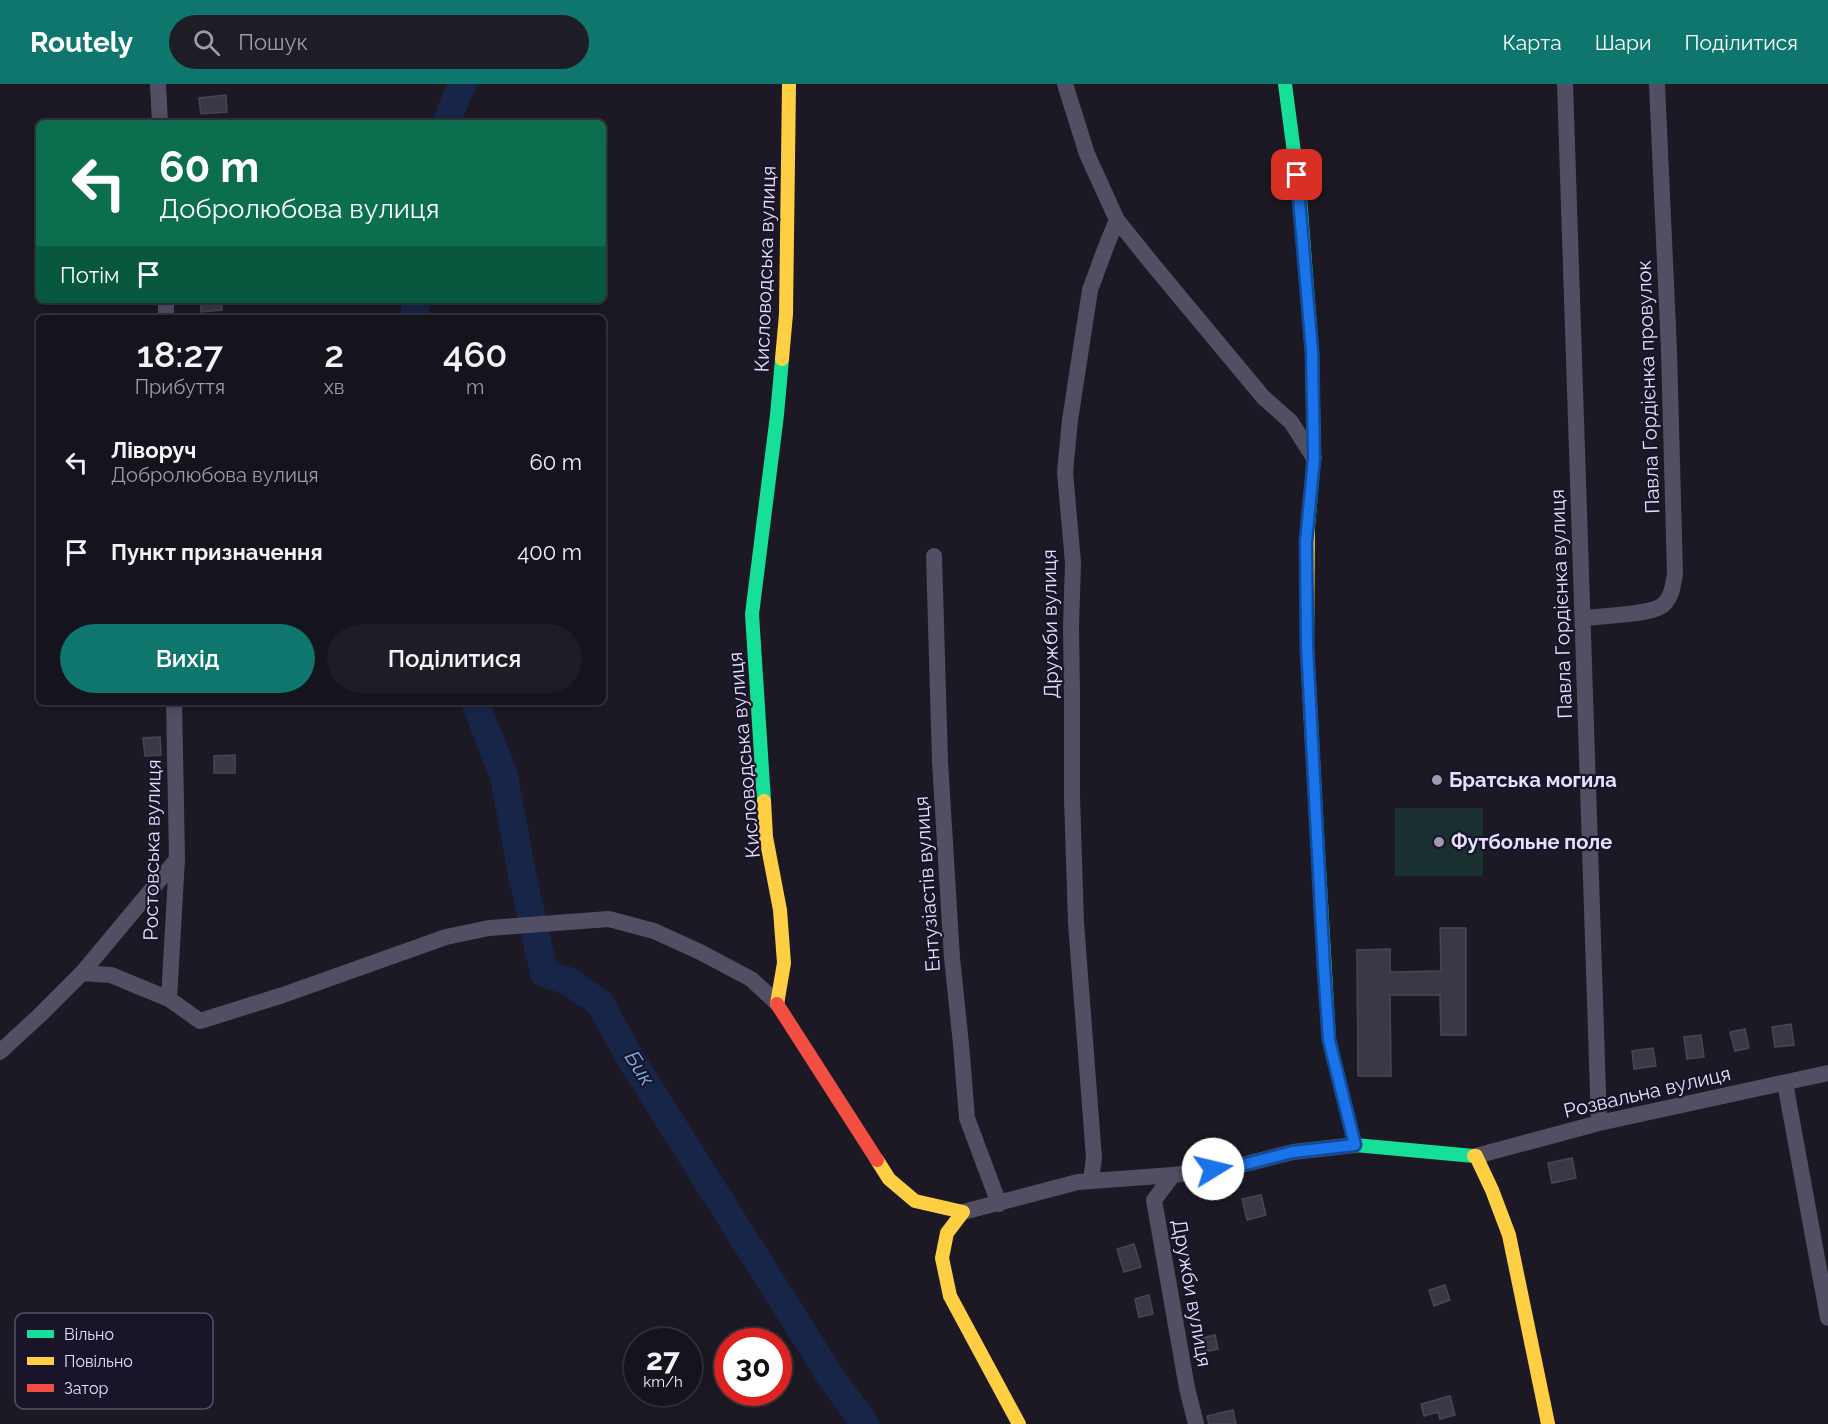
<!DOCTYPE html>
<html lang="uk">
<meta charset="utf-8">
<style>
:root{--surface:#15131b;--page:#1e1c24;--text:#f1f3f6;--muted:#9d9ea3;--line:#34323a;--accent:#0f766e}
body{margin:0;font-family:Raleway,sans-serif;background:var(--page);color:var(--text);height:100vh;display:flex;flex-direction:column;font-size:22px;white-space:nowrap}
*{box-sizing:border-box;margin:0}
p{font-size:20px;color:var(--muted)}
.icon{flex:none;width:33px;height:33px;fill:none;stroke:currentColor;stroke-width:2;stroke-linecap:round;stroke-linejoin:round}
.map{position:relative;flex:1;overflow:hidden}
.panel{position:absolute;left:36px;top:231px;width:570px;height:390px;display:flex;flex-direction:column;background:var(--surface);border-radius:9px;box-shadow:0 3px 15px #0003,0 0 0 2px var(--line)}
.panel>*{flex:none}
.top-card{position:absolute;left:36px;top:36px;width:570px;height:183px;border-radius:9px;box-shadow:0 3px 15px #0003,0 0 0 2px var(--line);background:#0b6e4f;color:#fff;overflow:hidden}
.speed{position:absolute;left:624px;top:1244px;display:flex;gap:12px;font-size:30px;font-weight:700;text-align:center}
.speed>*{display:grid;place-content:center;width:78px;height:78px;border-radius:50%;background:var(--surface);box-shadow:0 3px 15px #0003,0 0 0 2px var(--line);line-height:1}
.speed small{font-size:15px;font-weight:400}
.speed .limit{border:9px solid #d22;background:#fff;color:#111}
.pin{position:absolute;display:grid;place-items:center;width:51px;height:51px;color:#fff;margin:-26px;border-radius:12px;box-shadow:0 3px 9px #0006}
.me{position:absolute;width:66px;margin:-33px;rotate:81deg;stroke-linejoin:round;filter:drop-shadow(0 0 4px #0008)}
.turn{display:flex;align-items:center;gap:21px;height:126px;padding:0 24px;font-size:27px}
.turn .icon{width:78px;height:78px;stroke-width:2.5}
.turn b{display:block;font-size:42px;line-height:51px}
.then{display:flex;align-items:center;height:57px;padding:0 24px;background:#0003;gap:12px;font-size:22px}
.eta{display:flex;justify-content:space-evenly;align-items:center;height:102px;text-align:center}
.eta b{font-size:36px;font-weight:600;line-height:42px}
.cta{display:flex;gap:12px;margin-top:auto;padding:12px 24px}
.cta a{flex:1;height:69px;border-radius:36px;background:var(--accent);color:#fff;font-size:24px;font-weight:600;line-height:69px;text-align:center}
.cta a+a{background:var(--page);color:var(--text)}
ul{padding:0;list-style:none}
li{display:flex;align-items:center;gap:18px;height:90px;padding:0 24px}
li div{flex:1}
li b{display:block;font-size:22px}
li em{font-style:normal}
header{display:flex;align-items:center;gap:36px;box-sizing:border-box;height:84px;padding:0 30px;background:var(--accent);color:#fff}
header strong{font-size:28px}
nav{display:flex;gap:33px;margin-inline-start:auto;font-size:21px}
.search{width:420px;height:54px;background:var(--page);display:flex;align-items:center;gap:15px;box-sizing:border-box;padding:0 21px;border-radius:33px;color:var(--muted);font-size:22px}
.map>svg:first-child{display:block}
</style>
<header>
<strong>Routely</strong>
<div class="search"><svg class="icon" aria-label="search" viewBox="0 0 24 24"><circle cx="10" cy="10" r="6"/><path d="M15 15l6 6"/></svg>Пошук</div>
<nav><a>Карта</a><a>Шари</a><a>Поділитися</a></nav>
</header>
<div class="map">
<svg width="1828" height="1340" viewBox="0 0 1828 1340">
<rect width="100%" height="100%" fill="#1c1924"/>
<path fill="#192f30" d="M1395,724H1483V792H1395Z"/>
<g fill="none" stroke-linecap="round" stroke-linejoin="round">
<path stroke="#172648" stroke-width="28" d="M446,39L460,4L463,0
M414,234L416,216
M475,618L504,692L522,790L544,889L568,897L600,919L629,972L832,1295L865,1340"/>
</g>
<path fill="#3b3845" stroke="#494556" stroke-width="1.5" d="M226,11L227,28L201,30L199,14Z
M200,216H221L222,226L201,228Z
M160,653L161,671L145,672L143,654Z
M235,671V689H214V672Z
M1440,844H1466V951H1441L1440,911H1390L1391,992H1358L1357,866L1390,865V888L1441,887Z
M1791,940L1794,961L1775,963L1772,943Z
M1745,945L1749,964L1735,967L1730,948Z
M1701,951L1704,973L1687,975L1684,953Z
M1653,964L1656,982L1634,985L1632,967Z
M1572,1074L1576,1094L1552,1099L1548,1079Z
M1261,1111L1266,1131L1247,1136L1242,1115Z
M1134,1160L1141,1183L1124,1188L1117,1165Z
M1445,1201L1450,1216L1434,1222L1429,1206Z
M1149,1211L1153,1230L1139,1233L1135,1215Z
M1215,1251L1218,1265L1200,1269L1197,1255Z
M1450,1312L1455,1331L1440,1335L1438,1328L1424,1332L1421,1320Z
M1233,1326L1236,1340H1209L1207,1332Z"/>
<g fill="none" stroke-linecap="round" stroke-linejoin="round">
<path stroke="#524f64" stroke-width="16" d="M158,0L160,39
M1065,0L1087,70L1117,136L1107,160L1090,206L1070,336L1065,388L1073,479L1071,542L1072,612V713L1076,839L1094,1074L1091,1096
M1565,0L1599,1039
M1117,136L1154,182L1263,313L1291,338L1314,374
M166,216V234
M934,472L940,677L952,874L961,960L967,1034L999,1120
M1583,534C1601,532 1651,531 1663,521C1672,513 1673,501 1675,490L1669,267L1657,0
M82,889L177,775
M169,915L177,775L174,618
M0,968L40,931L82,889L111,891L169,915L200,937L283,911L446,853L489,844L609,835L654,847L700,868L751,895L777,919
M1785,999L1828,1234
M1476,1072L1599,1039L1828,989
M1173,1091L1154,1116L1187,1304L1196,1340
M963,1128L1078,1098L1173,1091L1234,1083L1293,1068L1355,1061"/>
<path stroke="#16e098" stroke-width="14" d="M1285,0L1300,114L1312,268L1314,374L1308,443
M764,717L752,530L777,331L782,275
M1316,732L1329,956L1355,1061L1474,1072"/>
<path stroke="#ffcf43" stroke-width="14" d="M782,275L786,230L789,0
M1308,443L1307,563L1316,732
M764,717L766,753L780,826L784,879L777,920
M1474,1072H1476L1492,1106L1509,1151L1548,1340
M877,1076L889,1095L915,1117L963,1128L947,1149L942,1174L950,1212L1019,1340"/>
<path stroke="#f24e42" stroke-width="14" d="M777,920L877,1076"/>
</g>
<g fill="none" stroke-linecap="round" stroke-linejoin="round">
<g stroke="#114b97" stroke-width="15">
<path id="route" d="M1213,1085L1234,1083L1293,1068L1355,1061L1329,956L1324,884L1307,563L1306,458L1314,374L1312,268L1297,91"/>
</g>
<use href="#route" stroke="#1a73e8" stroke-width="10"/>
</g>
<g fill="#9f9ab0" stroke="#191429" stroke-width="2">
<circle cx="1437" cy="696" r="6"/>
<circle cx="1439" cy="758" r="6"/>
</g>
<g text-anchor="middle" dominant-baseline="central" stroke-width="4.5" stroke-linejoin="round" paint-order="stroke">
<g font-size="20" fill="#e5e0fb" stroke="#191429">
<text transform="translate(765 185) rotate(-88)">Кисловодська вулиця</text>
<text transform="translate(1648 303) rotate(-92)">Павла Гордієнка провулок</text>
<text transform="translate(1561 520) rotate(-92)">Павла Гордієнка вулиця</text>
<text transform="translate(1050 540) rotate(-91)">Дружби вулиця</text>
<text transform="translate(744 671) rotate(-95)">Кисловодська вулиця</text>
<text transform="translate(152 766) rotate(-89)">Ростовська вулиця</text>
<text transform="translate(927 800) rotate(-94)">Ентузіастів вулиця</text>
<text transform="translate(1647 1008) rotate(-13)">Розвальна вулиця</text>
<text transform="translate(1192 1209) rotate(80)">Дружби вулиця</text>
</g>
<g font-size="20" font-weight="bold" fill="#e5e0fb" stroke="#191429" text-anchor="start">
<text x="1449" y="696">Братська могила</text>
<text x="1451" y="758">Футбольне поле</text>
</g>
<g font-size="21" font-style="italic" fill="#79b1f0" stroke="#191429">
<text transform="translate(640 984) rotate(58)">Бик</text>
</g>
</g>
<rect x="15" y="1229" width="198" height="96" rx="9" fill="#191429" stroke="#565168" stroke-width="1.5"/>
<rect x="27" y="1246" width="27" height="8" fill="#16e098"/>
<rect x="27" y="1273" width="27" height="8" fill="#ffcf43"/>
<rect x="27" y="1300" width="27" height="8" fill="#f24e42"/>
<g font-size="16" fill="#e5e0fb">
<text x="64" y="1256">Вільно</text>
<text x="64" y="1283">Повільно</text>
<text x="64" y="1310">Затор</text>
</g>
</svg>
<div class="speed"><div>27<small>km/h</small></div><div class="limit">30</div></div>
<div class="pin" style="left:1297px;top:91px;background:#d93025"><svg class="icon" aria-label="arrive" viewBox="0 0 24 24"><path d="M6 21V4h12l-3 4 3 4H6"/></svg></div>
<svg class="me" style="left:1213px;top:1085px" viewBox="-20 -20 40 40"><circle r="19" fill="#fff"/><path d="M0-13L10 11 0 6-10 11z" fill="#1a73e8"/></svg>
<div class="top-card">
<div class="turn"><svg class="icon" aria-label="left" viewBox="0 0 24 24"><path d="M17 20v-9H6M10 6l-5 5 5 5"/></svg><div><b>60 m</b>Добролюбова вулиця</div></div>
<div class="then">Потім<svg class="icon" aria-label="arrive" viewBox="0 0 24 24"><path d="M6 21V4h12l-3 4 3 4H6"/></svg></div>
</div>
<section class="panel">
<div class="eta">
<div><b>18:27</b><p>Прибуття</p></div>
<div><b>2</b><p>хв</p></div>
<div><b>460</b><p>m</p></div>
</div>
<ul>
<li><svg class="icon" aria-label="left" viewBox="0 0 24 24"><path d="M17 20v-9H6M10 6l-5 5 5 5"/></svg><div><b>Ліворуч</b><p>Добролюбова вулиця</p></div><em>60 m</em></li>
<li><svg class="icon" aria-label="arrive" viewBox="0 0 24 24"><path d="M6 21V4h12l-3 4 3 4H6"/></svg><div><b>Пункт призначення</b></div><em>400 m</em></li>
</ul>
<div class="cta"><a>Вихід</a><a>Поділитися</a></div>
</section>
</div>
